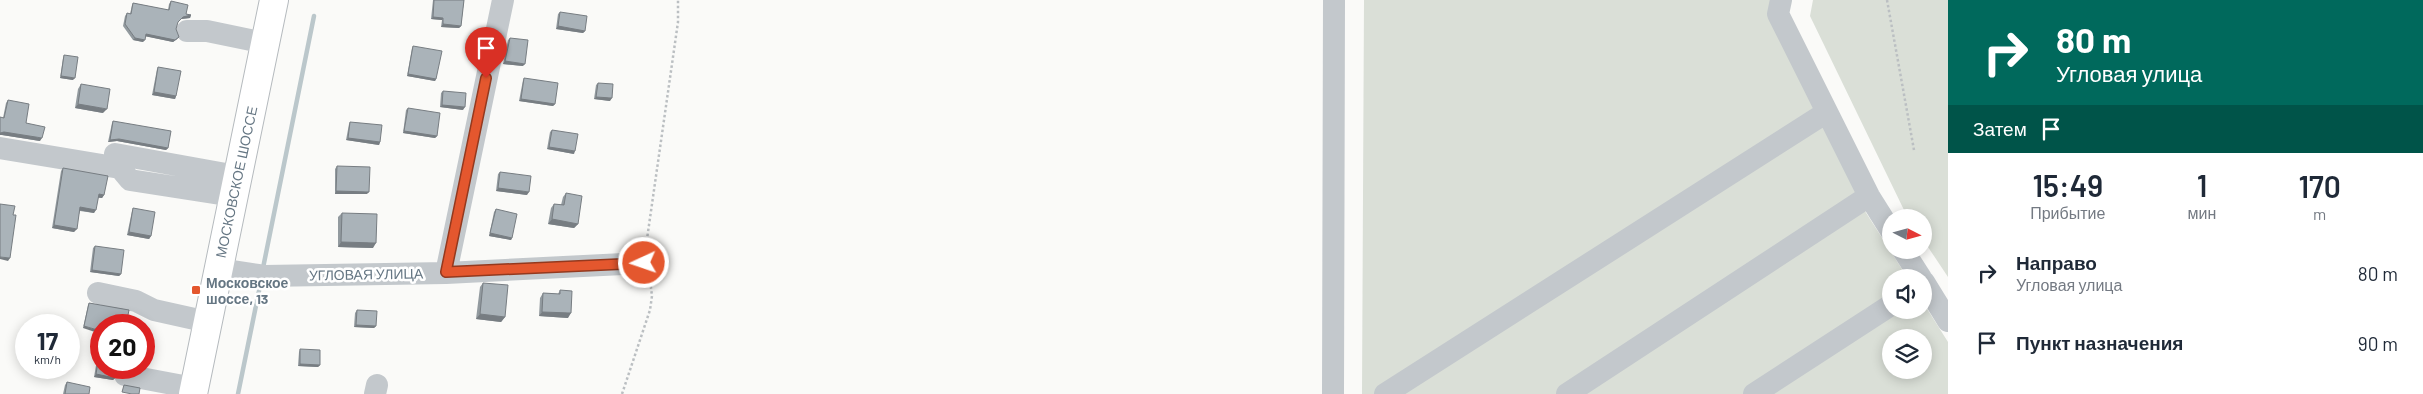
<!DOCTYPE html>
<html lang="ru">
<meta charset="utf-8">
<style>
:root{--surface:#fff;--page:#f6f6f7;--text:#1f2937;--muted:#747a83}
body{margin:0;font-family:Barlow,sans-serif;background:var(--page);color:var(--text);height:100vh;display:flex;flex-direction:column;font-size:19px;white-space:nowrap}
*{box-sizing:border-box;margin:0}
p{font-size:16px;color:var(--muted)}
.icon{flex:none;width:28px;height:28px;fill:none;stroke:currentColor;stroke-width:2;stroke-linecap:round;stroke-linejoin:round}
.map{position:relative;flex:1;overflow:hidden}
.details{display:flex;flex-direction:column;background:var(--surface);width:475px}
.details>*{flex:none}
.hud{background:#00695c;color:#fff;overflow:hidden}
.needle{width:32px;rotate:96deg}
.tools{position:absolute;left:1882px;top:209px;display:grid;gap:10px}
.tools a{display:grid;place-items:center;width:50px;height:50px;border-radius:50%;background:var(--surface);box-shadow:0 2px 12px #0003;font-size:25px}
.speed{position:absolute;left:15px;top:314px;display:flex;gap:10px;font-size:25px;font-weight:700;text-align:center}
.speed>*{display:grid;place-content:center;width:65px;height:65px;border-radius:50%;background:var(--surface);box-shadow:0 2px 12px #0003;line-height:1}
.speed small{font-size:12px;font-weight:400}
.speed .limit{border:8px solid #d22;background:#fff;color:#111}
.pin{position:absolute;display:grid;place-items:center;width:42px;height:42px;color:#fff;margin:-51px -21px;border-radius:50% 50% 50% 0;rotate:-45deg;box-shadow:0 0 5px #0007}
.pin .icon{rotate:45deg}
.me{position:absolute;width:55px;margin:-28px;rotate:267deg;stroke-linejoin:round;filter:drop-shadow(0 0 4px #0008)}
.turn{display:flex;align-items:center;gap:18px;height:105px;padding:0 25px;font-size:22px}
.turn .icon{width:65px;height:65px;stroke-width:2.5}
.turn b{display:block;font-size:35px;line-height:42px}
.then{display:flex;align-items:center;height:48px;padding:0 25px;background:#0003;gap:10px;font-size:19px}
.eta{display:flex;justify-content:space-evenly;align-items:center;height:85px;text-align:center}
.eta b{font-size:30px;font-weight:600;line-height:35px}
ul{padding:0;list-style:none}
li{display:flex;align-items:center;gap:15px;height:70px;padding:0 25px}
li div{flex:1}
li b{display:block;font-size:19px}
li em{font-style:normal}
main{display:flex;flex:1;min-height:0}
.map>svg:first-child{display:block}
</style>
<main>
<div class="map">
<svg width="1948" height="394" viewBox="0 0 1948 394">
<rect width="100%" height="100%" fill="#fafaf8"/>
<path fill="#dadfd7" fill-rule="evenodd" d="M1364,0H1781L1863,208L1907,277L1891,278V310H1924V304L1948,342V394H1362ZM1891,338H1924V370H1891Z
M1813,0H1948V277L1924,241V218L1908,217L1904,210L1810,16Z"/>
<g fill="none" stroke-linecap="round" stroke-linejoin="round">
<path stroke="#bbc7cb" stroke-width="4.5" d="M263,268L314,16
M238,394L260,286"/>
<g stroke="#b5babe" stroke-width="30">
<path id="major" d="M193,394L274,0"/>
</g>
<path stroke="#bbbfc2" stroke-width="2.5" stroke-dasharray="2.5 2.5" stroke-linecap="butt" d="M1887,0L1914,150
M646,246L678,22V0
M622,394L650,310L652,296L650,280"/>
<path stroke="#c3c8cc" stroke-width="22" d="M1781,0L1778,14L1869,196L1891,231
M187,31H207L265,43
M0,148L120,168L130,180L233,196
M115,154L237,176
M1903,250L1921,278
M218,269L265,276L446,273L503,0
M446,273L643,263
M1924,282L1948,321
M98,293L136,301L154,310L208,322
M125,375L194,388
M375,394L377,385
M1333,394L1334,0
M1385,394L1827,112
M1567,394L1869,196
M1754,394L1891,305"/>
<use href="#major" stroke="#fff" stroke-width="28"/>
</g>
<path fill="#929a9f" d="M433,0H464L461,26L459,28L441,27L442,20L431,19Z
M171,1L186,14L191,15L190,18L181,19L177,23L176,29L177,39L173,42L145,36L143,42L133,40L123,26L125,16L127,13L130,14L132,5L133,3L168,10L169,4Z
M560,12L585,31L583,33L556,29L558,14Z
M510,38L523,66L503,64L508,40Z
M413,46L436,79L435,81L407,76L412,48Z
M64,55L73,80L60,78L63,58Z
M158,67L176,96L175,99L152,95L157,69Z
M524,78L555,104L553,106L519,101L523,80Z
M598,83L610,101L594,99L596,85Z
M81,84L103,113L75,108L78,89Z
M443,91L463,110L440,107L441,93Z
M8,100L26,123L40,141L2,135L3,118L6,103Z
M408,108L437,136L435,138L403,133L406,110Z
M113,121L168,148L166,150L117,141L108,142L112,123Z
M350,122L380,142L379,145L346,140L349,124Z
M552,130L574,154L547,149L550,132Z
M337,166L367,194H335V169Z
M63,168L104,195L102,198H98L94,213L80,211L74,232L52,228L61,171Z
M500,172L527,195L496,191L498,174Z
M566,193L578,224L574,228L548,224L551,208L554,204L561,205L563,197Z
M133,208L151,236L149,239L127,235L132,211Z
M496,209L512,238L511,240L489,236L494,212Z
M342,213L373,248L338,247V217Z
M95,246L121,274L119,276L90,272L93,248Z
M483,283L505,317L501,322L476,319L480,287Z
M560,290L568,318L539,316L540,298L543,293L558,294Z
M89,303L129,310L83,328L88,305Z
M357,310L376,326L374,328L354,327L355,313Z
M101,336V368L114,371L115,378L113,380L94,377Z
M300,349L320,365L318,367L298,366L299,352Z
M67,382L89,394H63L65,385Z"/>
<path fill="#777d82" d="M191,15L190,18L181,19L176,24L183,17Z
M433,17L443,18L442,20L431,19Z
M443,24L461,26L459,28L441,27Z
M558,26L585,31L583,33L556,29Z
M146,34L179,37L177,39L173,42L144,36Z
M135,38L145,40L143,42L133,40Z
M505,61L525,64L523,66L503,64Z
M408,74L436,79L435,81L407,76Z
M61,76L75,78L73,80L60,78Z
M154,92L176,96L175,99L152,95Z
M596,97L612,98L610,101L594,99Z
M521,99L555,104L553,106L519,101Z
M78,104L107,109L103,113L75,108Z
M442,105L465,107L463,110L440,107Z
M404,131L437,136L435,138L403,133Z
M4,132L42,138L40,141L2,135H0V133Z
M348,138L380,142L379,145L346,140Z
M119,139L168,148L166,150L117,141L108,142L110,140Z
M549,147L575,151L574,154L547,149Z
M498,188L529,192L527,195L496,191Z
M336,191L369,192L367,194H335Z
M99,194L104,195L102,198L97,197Z
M80,207L96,210L94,213L78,210Z
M552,219L578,224L574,228L548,224Z
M54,225L77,229L74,232L52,228Z
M129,232L151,236L149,239L127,235Z
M490,233L512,238L511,240L489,236Z
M341,242L376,243L373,248L338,247Z
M0,257L10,258L8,261L0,259Z
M92,270L121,274L119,276L90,272Z
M542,312L571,313L568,318L539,316Z
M480,314L505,317L501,322L476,319Z
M356,325L376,326L374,328L354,327Z
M84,326L101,331V334L83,328Z
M300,364L320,365L318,367L298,366Z
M96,374L115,378L113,380L94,377Z"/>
<path fill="#aab3b9" stroke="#777d82" d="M434,0H464L461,26L443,24V18L433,17Z
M171,1L188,5L186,14L191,15L183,17L178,22L176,29L179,37L175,40L146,34L145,40L135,38L125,24L127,13L131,14L133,3L169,10Z
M560,12L587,16L585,31L558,26Z
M510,38L528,40L525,64L505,61Z
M413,46L442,51L436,79L408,74Z
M64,55L78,57L75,78L61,76Z
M158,67L181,71L176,96L154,92Z
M524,78L558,83L555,104L521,99Z
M598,83L613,84L612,98L596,97Z
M81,84L110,89L107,109L78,104Z
M443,91L466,93L465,107L442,105Z
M8,100L29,104L26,123L45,127L42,138L4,132L0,133V117L4,118Z
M408,108L440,113L437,136L404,131Z
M113,121L171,131L168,148L119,139L110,140Z
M350,122L382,125L380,142L348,138Z
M552,130L578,134L575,151L549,147Z
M337,166L370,167L369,192L336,191Z
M63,168L108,176L104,195L99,194L96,210L80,207L77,229L54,225Z
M500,172L531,176L529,192L498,188Z
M566,193L582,196L578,224L552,219L554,204L564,205Z
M0,204L15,206L13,215H16L10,258L0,257Z
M133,208L155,212L151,236L129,232Z
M496,209L517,214L512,238L490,233Z
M342,213L377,214L376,243L341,242Z
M95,246L124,250L121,274L92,270Z
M483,283L508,285L505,317L480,314Z
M560,290L572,291L571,313L542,312L543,293L560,294Z
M89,303L129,310L127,320L135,322L134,325H101V331L84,326Z
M357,310L377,311L376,326L356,325Z
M101,343V368H115L114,371L115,378L96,374Z
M300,349L320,350V365L300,364Z
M144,353L146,354L144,363Z
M67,382L90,387L89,394H65Z
M124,385L140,388L139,394H132L122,392Z"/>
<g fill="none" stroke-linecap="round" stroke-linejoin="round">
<g stroke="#94391e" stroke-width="12">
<path id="route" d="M486,78L446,272L644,263"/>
</g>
<use href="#route" stroke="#e4572e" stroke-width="9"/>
</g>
<rect fill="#e4572e" stroke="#fff" stroke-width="2" x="191" y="285" width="10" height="10" rx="2.5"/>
<g text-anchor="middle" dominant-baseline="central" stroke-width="5" stroke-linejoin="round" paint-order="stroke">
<g font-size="14" fill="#657683" stroke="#fff">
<text transform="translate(236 182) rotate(-78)">МОСКОВСКОЕ ШОССЕ</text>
<text transform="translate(366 274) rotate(-1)">УГЛОВАЯ УЛИЦА</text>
</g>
<g font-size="14" font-weight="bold" fill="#657683" stroke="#fff" text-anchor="start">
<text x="206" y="282">Московское<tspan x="206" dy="16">шоссе, 13</tspan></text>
</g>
</g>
</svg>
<div class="tools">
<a><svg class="needle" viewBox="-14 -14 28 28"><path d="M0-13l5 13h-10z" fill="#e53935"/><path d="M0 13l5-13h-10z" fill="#747a83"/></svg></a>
<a><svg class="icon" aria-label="sound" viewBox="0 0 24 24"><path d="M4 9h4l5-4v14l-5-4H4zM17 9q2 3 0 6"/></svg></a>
<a><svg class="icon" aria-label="layers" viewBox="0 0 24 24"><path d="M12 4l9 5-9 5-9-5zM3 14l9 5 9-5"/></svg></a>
</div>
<div class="speed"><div>17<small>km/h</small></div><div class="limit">20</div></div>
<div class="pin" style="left:486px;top:78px;background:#d93025"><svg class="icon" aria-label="arrive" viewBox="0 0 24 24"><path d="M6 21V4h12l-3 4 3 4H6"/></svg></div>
<svg class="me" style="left:644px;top:263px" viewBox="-20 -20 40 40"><circle r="17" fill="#e4572e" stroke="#fff" stroke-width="3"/><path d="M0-11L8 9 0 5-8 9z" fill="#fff"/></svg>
</div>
<section class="details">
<div class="hud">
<div class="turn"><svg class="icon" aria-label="right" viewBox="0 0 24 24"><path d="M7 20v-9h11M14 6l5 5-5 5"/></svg><div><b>80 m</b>Угловая улица</div></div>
<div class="then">Затем<svg class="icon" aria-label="arrive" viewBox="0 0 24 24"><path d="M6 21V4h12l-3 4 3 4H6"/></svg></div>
</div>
<div class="eta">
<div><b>15:49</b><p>Прибытие</p></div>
<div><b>1</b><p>мин</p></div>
<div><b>170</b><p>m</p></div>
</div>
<ul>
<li><svg class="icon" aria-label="right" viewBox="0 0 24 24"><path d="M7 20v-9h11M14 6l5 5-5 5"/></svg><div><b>Направо</b><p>Угловая улица</p></div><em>80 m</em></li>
<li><svg class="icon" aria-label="arrive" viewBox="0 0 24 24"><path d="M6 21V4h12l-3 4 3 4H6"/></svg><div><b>Пункт назначения</b></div><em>90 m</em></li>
</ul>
</section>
</main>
